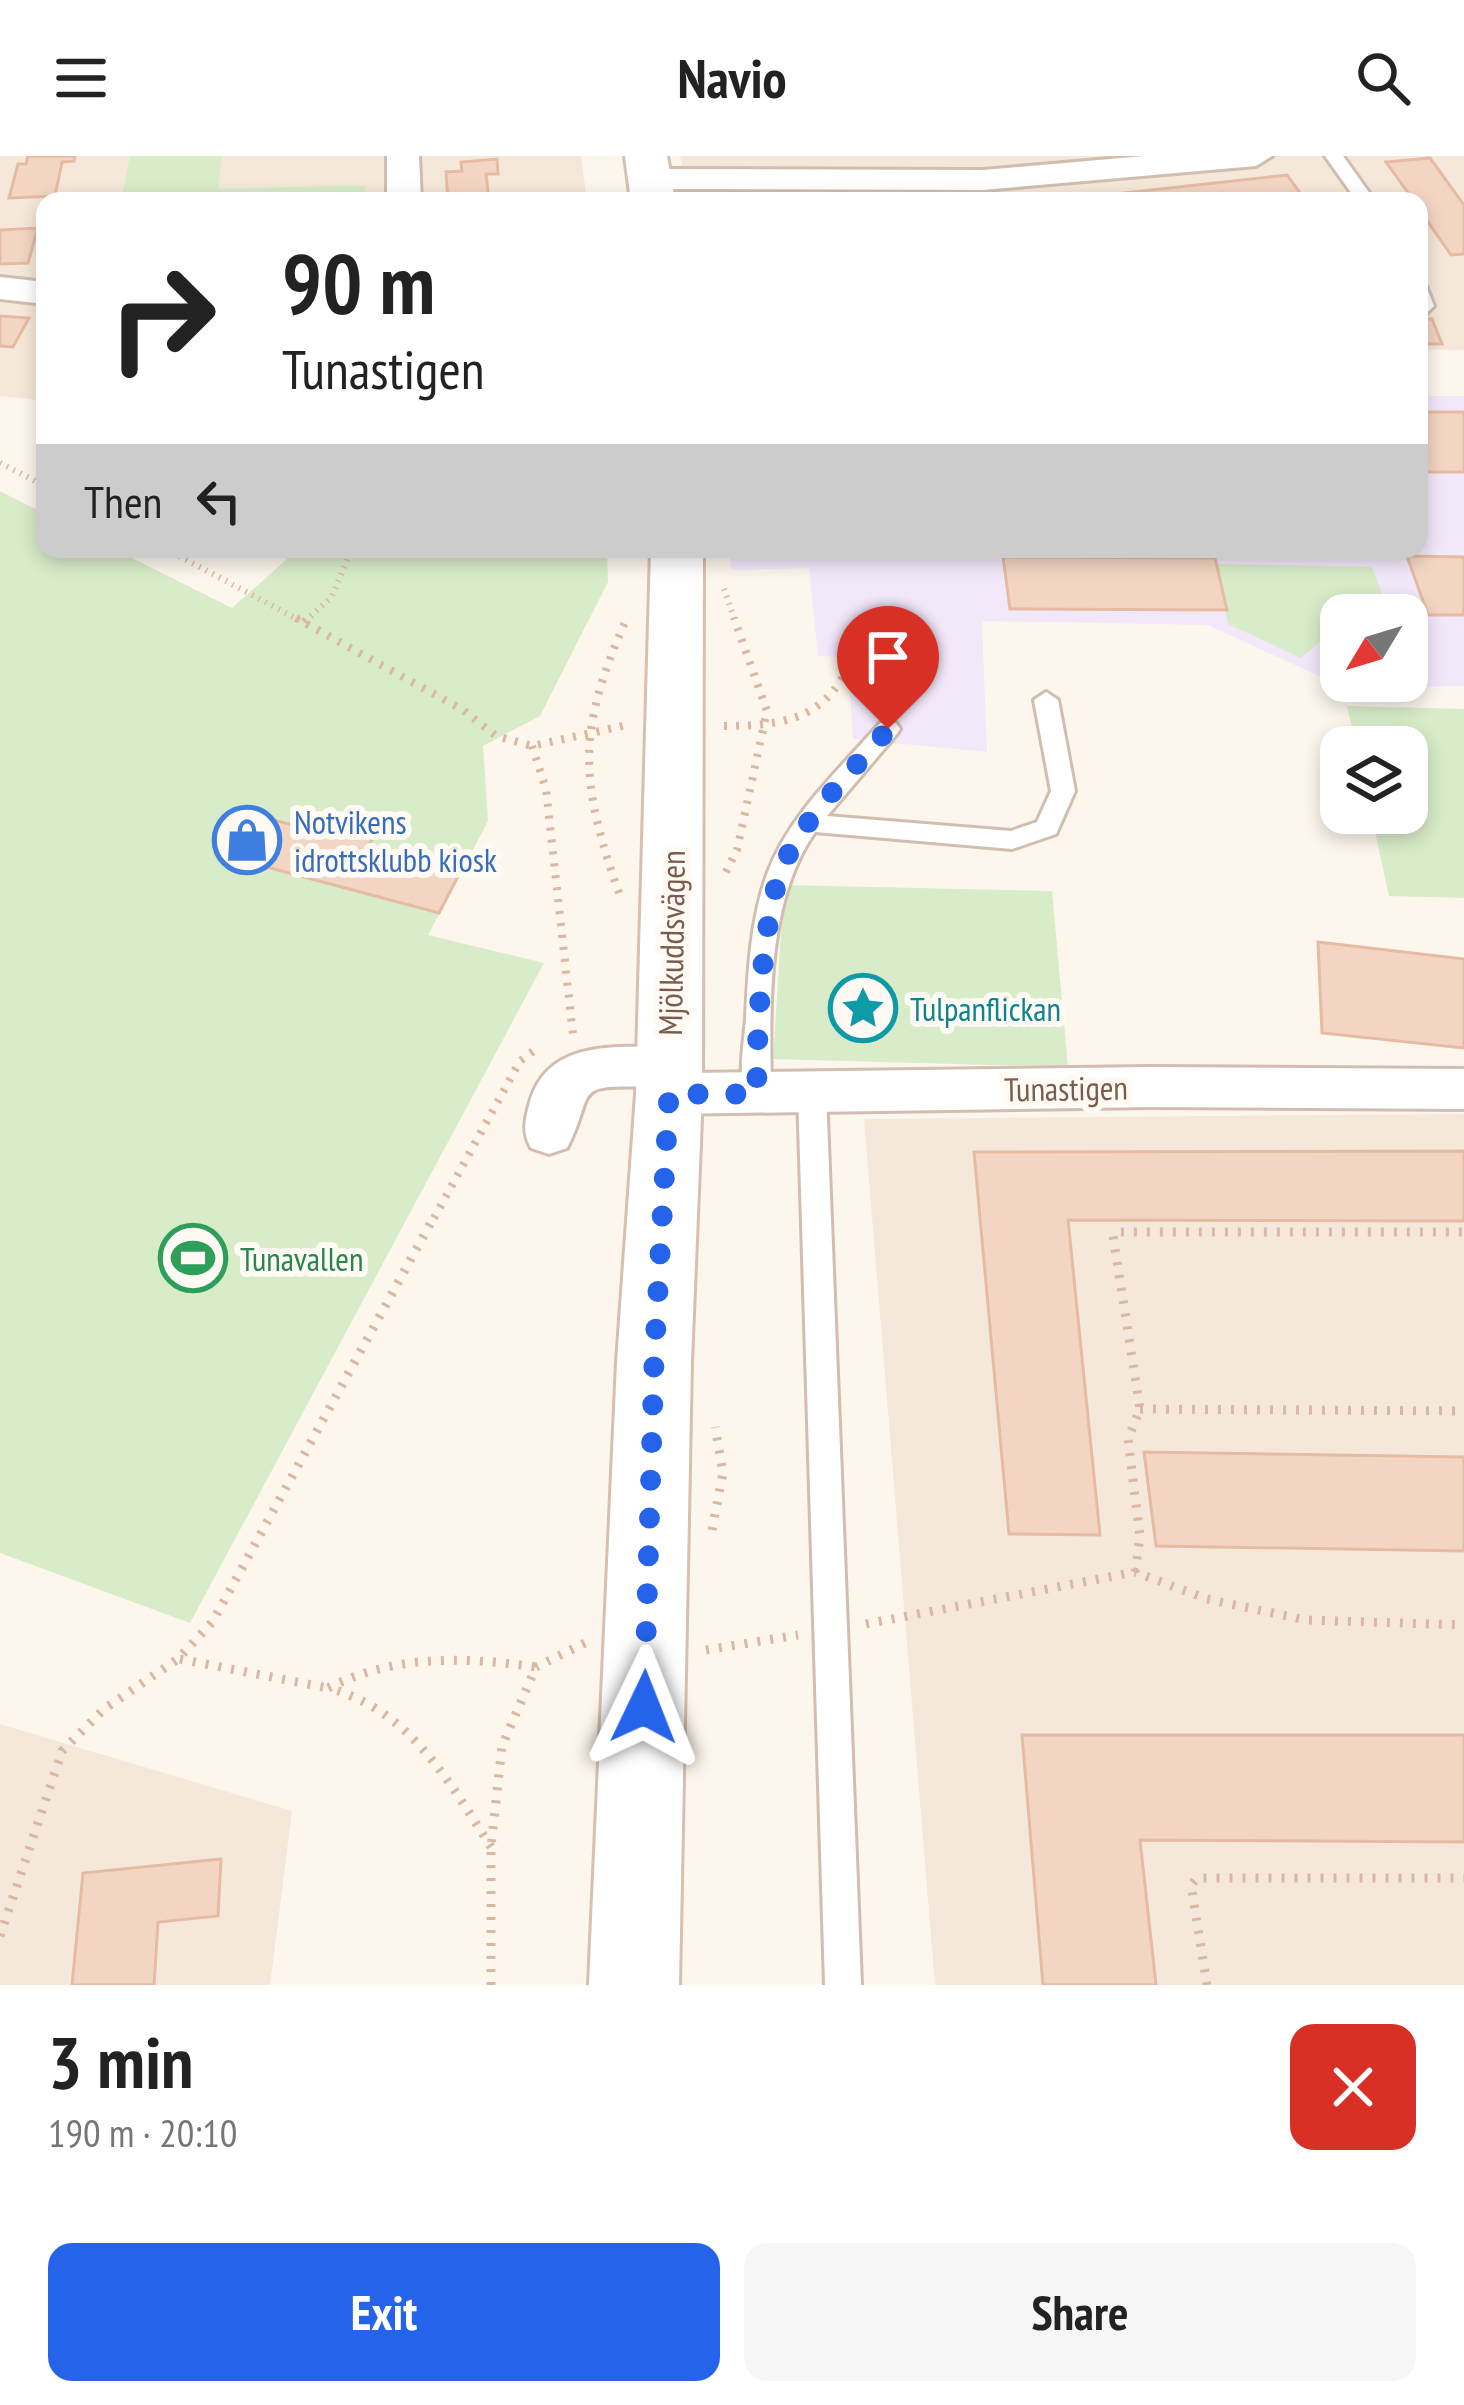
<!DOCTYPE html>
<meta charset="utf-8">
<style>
:root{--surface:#fff;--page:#f6f6f6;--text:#222;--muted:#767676;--accent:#2563eb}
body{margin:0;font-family:"PT Sans Narrow",sans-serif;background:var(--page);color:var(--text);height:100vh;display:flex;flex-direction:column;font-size:45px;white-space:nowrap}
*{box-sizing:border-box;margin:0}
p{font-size:39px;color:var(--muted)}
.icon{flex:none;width:66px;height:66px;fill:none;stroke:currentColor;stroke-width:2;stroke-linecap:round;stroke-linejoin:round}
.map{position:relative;height:1829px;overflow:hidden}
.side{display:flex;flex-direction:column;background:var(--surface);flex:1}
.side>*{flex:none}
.banner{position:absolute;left:36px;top:36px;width:1392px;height:366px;border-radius:24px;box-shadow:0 6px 18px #0003;background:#fff;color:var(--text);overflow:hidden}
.needle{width:78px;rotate:232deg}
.controls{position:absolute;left:1320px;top:438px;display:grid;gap:24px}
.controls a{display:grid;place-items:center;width:108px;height:108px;border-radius:24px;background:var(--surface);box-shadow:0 6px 18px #0003;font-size:60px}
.pin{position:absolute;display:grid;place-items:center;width:102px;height:102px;color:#fff;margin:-123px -51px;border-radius:50% 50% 50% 0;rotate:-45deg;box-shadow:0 0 12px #0007}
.pin .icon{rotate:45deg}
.me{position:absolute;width:132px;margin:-66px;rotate:2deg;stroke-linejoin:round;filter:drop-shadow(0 0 9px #0008)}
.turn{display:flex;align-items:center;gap:42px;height:252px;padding:0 48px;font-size:54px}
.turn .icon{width:156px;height:156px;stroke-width:2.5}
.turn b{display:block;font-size:84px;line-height:102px}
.then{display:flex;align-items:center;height:114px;padding:0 48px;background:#0003;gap:24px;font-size:45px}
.round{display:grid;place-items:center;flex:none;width:126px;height:126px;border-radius:24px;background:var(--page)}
.summary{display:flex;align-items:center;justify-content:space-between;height:204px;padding:0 48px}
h1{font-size:72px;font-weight:800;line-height:90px}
.action{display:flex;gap:24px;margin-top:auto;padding:24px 48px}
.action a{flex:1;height:138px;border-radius:24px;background:var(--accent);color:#fff;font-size:48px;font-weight:800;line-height:138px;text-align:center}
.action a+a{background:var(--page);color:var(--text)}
header{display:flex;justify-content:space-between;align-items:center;height:156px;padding:0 48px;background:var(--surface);font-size:54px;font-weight:800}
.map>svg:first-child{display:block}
</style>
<header><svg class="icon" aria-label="menu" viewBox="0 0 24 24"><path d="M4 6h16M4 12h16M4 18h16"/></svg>Navio<svg class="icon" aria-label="search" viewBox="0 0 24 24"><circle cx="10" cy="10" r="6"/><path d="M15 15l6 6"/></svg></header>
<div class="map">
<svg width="1464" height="1829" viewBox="0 0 1464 1829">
<rect width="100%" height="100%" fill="#fdf6ec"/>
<path fill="#f5e8da" d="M0,0H581L587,45H45V245L0,240Z
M680,0H1464V194H1419V45H690Z
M1464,958V1829H935L864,963Z
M0,1568L292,1655L270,1829H0Z"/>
<path fill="#f3e8fa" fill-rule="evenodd" d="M1419,240H1464V530L1347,533L1208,469L982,465L987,596L853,583L847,501L818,500L809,412L731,414L730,393H1419ZM1341,459H1407V525H1341Z"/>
<path fill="#d8ecc9" d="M130,0H222L218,33L365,29V45H121Z
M0,335L45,358V393H114L232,452L287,403L278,393H607L608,426L540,560L483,590L488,665L428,779L544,807L190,1467L0,1397Z
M1216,408L1372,411L1390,459H1341V476L1333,475L1301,502L1228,468Z
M1347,550L1464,553V742L1389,740L1371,657H1407V591H1356Z
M784,729L1052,735L1068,911L773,903Z"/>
<path fill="#f3d5c3" stroke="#e6bba3" stroke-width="3" d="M28,0H75L74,5L62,6L55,40L9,42L18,8H26Z
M1430,2L1464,49V98L1451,99L1419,53V45H1414L1386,6Z
M497,3L498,18H486L489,44L448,45L446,16L462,15L461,6Z
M1287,19L1306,45H1101L1097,40Z
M38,72L28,107L0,108V74Z
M0,160L29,162L13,191L0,190Z
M1419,163H1432L1442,188H1419Z
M1419,256H1464V316H1419Z
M1407,400L1464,401V459H1428Z
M1003,401L1215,402L1227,454L1010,453Z
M249,658L321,676L328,666L375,679L369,689L462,713L439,757L218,698Z
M1318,786L1464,803V892L1322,877Z
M1464,995V1065L1068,1064L1100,1379L1009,1378L974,996Z
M1144,1296L1464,1301V1395L1156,1390Z
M1022,1579H1464V1686L1140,1684L1156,1829H1043Z
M221,1703L218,1760L158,1766L154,1829H72L83,1717Z"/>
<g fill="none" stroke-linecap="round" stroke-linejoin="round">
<g stroke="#d1beb0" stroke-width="6">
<path id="lane" d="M1325,0H1343L1375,45H1357Z
M1419,128L1426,130L1434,150L1419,164Z
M1046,536L1058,544L1075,635L1056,678L1012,693L815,676C765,747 770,855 771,938L767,946H747C737,923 744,887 746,863C748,815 751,761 768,716C790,658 840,613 880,567H896L900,573L896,579L827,660L1011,675L1037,666L1051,635L1034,544Z
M812,925L822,928L826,936L861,1829H825L798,936L802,928Z"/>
</g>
<g stroke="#d1beb0" stroke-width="6">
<path id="street" d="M387,0H419L421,45H387Z
M1144,0H1272L1256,10L983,34L650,33L633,23L650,13L983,14Z
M0,121L45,126V148L0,143Z
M669,891L687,897L694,911L691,917L1151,911L1464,913V953L1151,951L669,958L651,952L643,938L647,931C569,928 596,936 567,992L549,998L531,992C522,976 525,964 530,946C548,883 616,891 669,891Z"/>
</g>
<g stroke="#d6c0b0" stroke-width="6">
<path id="secondary" d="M625,0H667L675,45H631Z
M651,393H703L702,938L691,1206L679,1829H589L617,1206L636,938Z"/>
</g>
<path stroke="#d9b8a5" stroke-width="6" stroke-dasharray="1.5 6" stroke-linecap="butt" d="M1419,101L1427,100
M0,307L45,330
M166,393L301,465
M724,433L735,465
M305,465L331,442L352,393"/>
<path stroke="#d9b8a5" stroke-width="8" stroke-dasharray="3 9" stroke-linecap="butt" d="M296,462L463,554L496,580L532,590L627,569
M304,466L308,462
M724,570C799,570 836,557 859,482L871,477L883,486L890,547
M532,590L546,633L573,879
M726,716L737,694L767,555L734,462
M619,737C579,623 577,575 626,464
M434,1062L520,905L539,891"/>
<path stroke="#d9b8a5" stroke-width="9" stroke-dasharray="3 10" stroke-linecap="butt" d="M1140,1253L1464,1255
M712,1374L723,1316L715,1271
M1135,1416L1140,1381L1128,1283L1140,1253L1113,1080L1117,1076H1464
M866,1468L1135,1416L1207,1443L1306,1464L1464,1469
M706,1494L798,1479
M180,1503L328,1532
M491,1691C448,1624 410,1554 328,1532C396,1498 463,1501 536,1511
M0,1780L62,1595L104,1553L178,1503L213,1465L435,1059
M491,1829V1691L502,1590L536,1511L587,1486
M1207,1829L1191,1729L1197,1722H1464"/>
<use href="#lane" fill="#fff" fill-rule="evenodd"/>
<use href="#street" fill="#fff" fill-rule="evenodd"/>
<use href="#secondary" fill="#fff" fill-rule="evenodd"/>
</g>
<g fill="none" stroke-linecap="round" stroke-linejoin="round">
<path stroke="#2563eb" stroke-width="21" stroke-dasharray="0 37.8" d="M644,1551L654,1206L669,938H757C756,881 762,766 781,715C801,663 853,615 888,573"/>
</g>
<defs>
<g id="shop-ring" transform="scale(3.45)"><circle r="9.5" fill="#fffaf3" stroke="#3f7fe0" stroke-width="1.5"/><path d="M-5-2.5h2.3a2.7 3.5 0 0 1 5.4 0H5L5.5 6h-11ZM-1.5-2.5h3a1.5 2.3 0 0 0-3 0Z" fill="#3f7fe0"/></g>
<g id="sight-ring" transform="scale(3.45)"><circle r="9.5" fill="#fffaf3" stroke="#0f9aa8" stroke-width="1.5"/><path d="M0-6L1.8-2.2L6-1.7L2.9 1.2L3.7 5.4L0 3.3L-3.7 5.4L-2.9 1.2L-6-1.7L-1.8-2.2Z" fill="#0f9aa8"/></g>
<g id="stadium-ring" transform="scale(3.45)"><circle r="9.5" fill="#fffaf3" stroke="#2e9e5b" stroke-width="1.5"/><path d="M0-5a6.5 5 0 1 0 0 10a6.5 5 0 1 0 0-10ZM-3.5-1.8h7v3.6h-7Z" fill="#2e9e5b"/></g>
</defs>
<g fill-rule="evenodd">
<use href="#shop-ring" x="247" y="684"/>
<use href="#sight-ring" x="863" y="852"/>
<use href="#stadium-ring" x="193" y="1102"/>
</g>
<g text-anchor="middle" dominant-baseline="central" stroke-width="12" stroke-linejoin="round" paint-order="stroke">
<g font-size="33" fill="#366cbe" stroke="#fffaf3" text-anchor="start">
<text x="294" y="665">Notvikens<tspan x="294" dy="38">idrottsklubb kiosk</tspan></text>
</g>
<g font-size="33" fill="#7a5c4d" stroke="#fffaf3">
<text transform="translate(671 787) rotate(-89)">Mjölkuddsvägen</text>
<text transform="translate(1066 932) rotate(-1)">Tunastigen</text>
</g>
<g font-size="33" fill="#0d838f" stroke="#fffaf3" text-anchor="start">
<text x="910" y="852">Tulpanflickan</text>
</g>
<g font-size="33" fill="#27864d" stroke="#fffaf3" text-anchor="start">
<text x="240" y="1102">Tunavallen</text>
</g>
</g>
</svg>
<div class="controls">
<a><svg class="needle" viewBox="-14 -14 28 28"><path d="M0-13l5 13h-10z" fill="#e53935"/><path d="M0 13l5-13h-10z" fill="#767676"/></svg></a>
<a><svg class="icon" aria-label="layers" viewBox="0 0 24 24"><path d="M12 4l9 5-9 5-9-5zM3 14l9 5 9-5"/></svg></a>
</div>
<div class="pin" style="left:888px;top:573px;background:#d93025"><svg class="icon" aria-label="arrive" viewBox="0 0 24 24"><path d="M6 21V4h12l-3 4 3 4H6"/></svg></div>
<svg class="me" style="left:644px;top:1551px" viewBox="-20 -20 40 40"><path d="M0-17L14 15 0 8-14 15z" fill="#2563eb" stroke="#fff" stroke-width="4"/></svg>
<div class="banner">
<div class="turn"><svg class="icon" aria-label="right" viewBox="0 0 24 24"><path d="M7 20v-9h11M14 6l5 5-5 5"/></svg><div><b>90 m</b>Tunastigen</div></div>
<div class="then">Then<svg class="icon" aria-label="left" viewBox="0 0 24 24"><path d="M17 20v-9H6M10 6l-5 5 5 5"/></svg></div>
</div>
</div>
<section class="side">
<div class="summary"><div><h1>3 min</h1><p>190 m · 20:10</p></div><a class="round" style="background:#d93025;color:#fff"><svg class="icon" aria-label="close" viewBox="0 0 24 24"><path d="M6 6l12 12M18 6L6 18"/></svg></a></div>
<div class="action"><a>Exit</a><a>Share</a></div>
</section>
